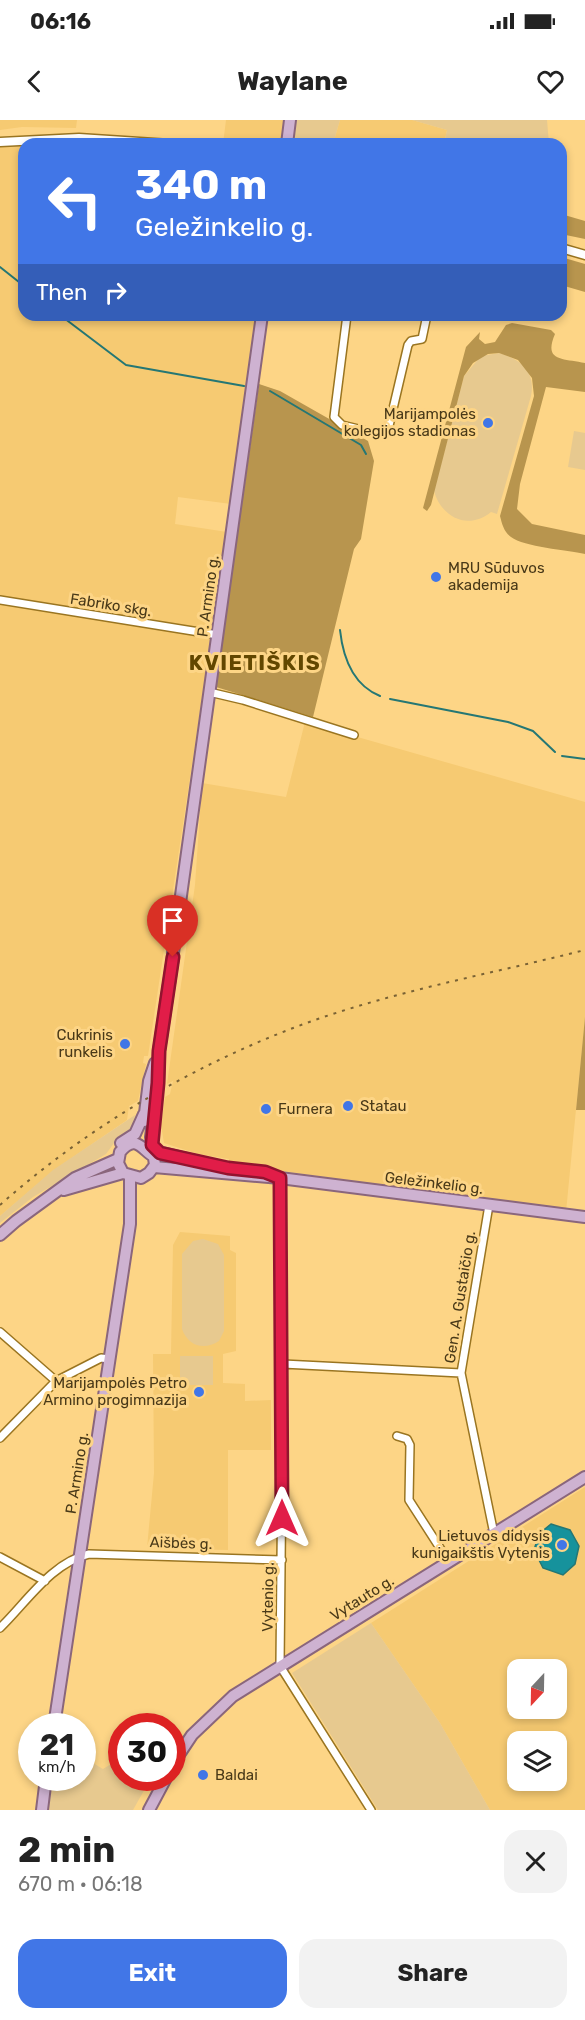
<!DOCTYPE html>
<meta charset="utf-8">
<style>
:root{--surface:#fff;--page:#f2f2f2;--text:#222;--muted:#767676;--accent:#4176e7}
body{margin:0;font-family:Rubik,sans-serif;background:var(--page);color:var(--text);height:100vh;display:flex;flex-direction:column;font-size:22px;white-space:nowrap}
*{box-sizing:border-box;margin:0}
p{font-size:20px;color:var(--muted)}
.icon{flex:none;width:33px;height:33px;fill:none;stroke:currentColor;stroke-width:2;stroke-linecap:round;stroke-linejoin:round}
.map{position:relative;height:1690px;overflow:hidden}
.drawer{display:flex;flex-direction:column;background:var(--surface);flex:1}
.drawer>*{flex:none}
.top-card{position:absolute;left:18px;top:18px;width:549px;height:183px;border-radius:18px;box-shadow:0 3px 9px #0003;background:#4176e7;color:#fff;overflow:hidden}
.needle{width:39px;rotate:202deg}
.controls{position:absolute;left:507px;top:1539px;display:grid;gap:12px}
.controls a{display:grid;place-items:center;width:60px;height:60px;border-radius:12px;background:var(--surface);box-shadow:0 3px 9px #0003;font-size:30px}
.speed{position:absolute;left:18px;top:1593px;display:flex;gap:12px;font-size:30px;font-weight:700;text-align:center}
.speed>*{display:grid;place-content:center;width:78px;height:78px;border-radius:50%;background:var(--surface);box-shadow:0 3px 9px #0003;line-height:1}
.speed small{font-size:15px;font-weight:400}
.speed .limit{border:9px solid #d22;background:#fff;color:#111}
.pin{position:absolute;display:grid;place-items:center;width:51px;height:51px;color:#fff;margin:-62px -26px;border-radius:50% 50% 50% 0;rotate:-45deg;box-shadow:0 0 6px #0007}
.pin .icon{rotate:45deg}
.me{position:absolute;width:66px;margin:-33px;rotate:0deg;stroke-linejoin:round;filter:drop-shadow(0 0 4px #0008)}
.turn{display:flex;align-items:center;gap:21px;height:126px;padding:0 18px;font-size:27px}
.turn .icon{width:78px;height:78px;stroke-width:2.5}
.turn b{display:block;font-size:42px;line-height:51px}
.then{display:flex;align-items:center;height:57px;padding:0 18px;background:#0003;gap:12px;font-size:22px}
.round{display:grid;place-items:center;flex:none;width:63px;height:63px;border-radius:18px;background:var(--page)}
.head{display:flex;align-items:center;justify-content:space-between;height:102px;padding:0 18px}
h1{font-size:36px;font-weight:700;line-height:45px}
.cta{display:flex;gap:12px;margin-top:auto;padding:12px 18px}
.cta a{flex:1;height:69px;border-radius:18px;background:var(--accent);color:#fff;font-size:24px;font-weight:700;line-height:69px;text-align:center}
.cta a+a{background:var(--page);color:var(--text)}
.status{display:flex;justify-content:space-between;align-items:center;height:42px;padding:0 30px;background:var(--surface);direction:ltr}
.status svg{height:16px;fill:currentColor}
header{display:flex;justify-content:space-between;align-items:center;height:78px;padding:0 18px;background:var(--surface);font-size:27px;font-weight:700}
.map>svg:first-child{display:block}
</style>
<div class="status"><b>06:16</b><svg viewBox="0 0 49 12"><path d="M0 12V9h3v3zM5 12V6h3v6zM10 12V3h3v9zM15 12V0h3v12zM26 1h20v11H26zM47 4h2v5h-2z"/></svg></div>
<header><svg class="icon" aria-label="back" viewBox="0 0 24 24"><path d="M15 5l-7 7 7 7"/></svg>Waylane<svg class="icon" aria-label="heart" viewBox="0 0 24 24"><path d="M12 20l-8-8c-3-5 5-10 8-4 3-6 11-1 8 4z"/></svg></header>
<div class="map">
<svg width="585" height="1690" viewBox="0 0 585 1690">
<rect width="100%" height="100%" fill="#fdd586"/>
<path fill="#f6ca72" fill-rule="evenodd" d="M0,0H77L76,8L22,7L0,10Z
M226,0H286L283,24H223Z
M340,0H412L447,10L444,24H333Z
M24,24V195H258L231,384L178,377L175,404L227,412L148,936H144L143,943L146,944L138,981L129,986L127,1000L54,1050L0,1096V27Z
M305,602L585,682V897L566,1092L229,1043V1039L198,1034L164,1023L161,1005L165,977L170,974L173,961L167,964L195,765L202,663L286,677Z
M180,1112L230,1116V1130L236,1133V1231L223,1234V1263L245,1264V1281L271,1280V1330H228V1430L147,1428L154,1353L153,1234H171L173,1125Z
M585,1367V1690H490L440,1603L371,1503ZM518,1550H556V1588H518ZM518,1622H556V1660H518Z"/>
<path fill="#e7c98f" d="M295,0H340L333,24H291Z
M412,0H547L549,24H444L447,10Z
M499,233C521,239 536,252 531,276L497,394L491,392C468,411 441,397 434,371L464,256L481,236Z
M574,311L585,313V350L568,347Z
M135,995L131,1011L117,1019L106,1034L33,1077L0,1103V1096L53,1050Z
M203,1119L218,1124L224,1135V1211L219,1221C204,1231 188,1226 182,1209V1134L193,1121Z
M180,1236H213V1265H180Z
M371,1503L440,1603L490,1690H378L292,1553Z
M83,1637L103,1649L121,1638L122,1658H151L133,1690H47L52,1658H82Z"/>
<path fill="#b8954e" d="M561,94L585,101V119L561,114Z
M561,137L585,144V172L561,165Z
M512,203L551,210L555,214C543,242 563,238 585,243V272L546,267L520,364L517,389L532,404L585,415V434C567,430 524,427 511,417C504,412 502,404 500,396L534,276L532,258L518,240L499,233L488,234L473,243L464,256L431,385L427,391L423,388L466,227L480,212L479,219L485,224L495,222L506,205Z
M259,264L280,271L368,321L374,341L361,419L354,429L313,597L216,567Z
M585,897V990H576Z"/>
<path fill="#16929c" stroke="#257774" stroke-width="1.5" d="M551,1404L570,1410L579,1426L575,1444L563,1455L543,1448L534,1430L539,1414Z"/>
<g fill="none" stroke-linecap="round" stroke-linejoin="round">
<path stroke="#257774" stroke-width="2" d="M0,147L24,166
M60,195L126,245L244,266
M270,271L361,325L366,334
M340,510C343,538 353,565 380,576
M390,579L508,602L533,611L555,632
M562,636L585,639"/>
<g stroke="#9a7521" stroke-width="10">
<path id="minor" d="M347,195L334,297L342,305L383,315L388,310L408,225L411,221L422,219L427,195
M0,480L218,515
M209,572L243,580L354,615
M280,1058L283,1244L280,1546L371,1690
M489,1085L461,1253L494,1414
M0,1212L56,1261
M283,1244L461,1253
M397,1316L407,1319L410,1325L409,1380L449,1442
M0,1318L56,1261L101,1238L110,1239
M0,1437L45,1461
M0,1508C26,1483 52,1442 89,1434L282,1440"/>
</g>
<g stroke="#9a7521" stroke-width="11">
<path id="tertiary" d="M0,22L79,18L170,24
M561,128L585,135"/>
</g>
<g stroke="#8a667c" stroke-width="14">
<path id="primary" d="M287,24L290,0
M173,833L262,195
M144,1001L149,961L155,943
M121,1023L135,1014L144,994
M154,1031L212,1045
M155,1037C143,1032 137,1012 120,1032L118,1043L123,1053L141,1058L149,1053L155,1045L151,1017L158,963L159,931L173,837
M154,1047L280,1058L585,1097
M64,1070L123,1053
M0,1115L16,1101L75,1058L118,1039
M54,1606L130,1104V1057
M172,1645L192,1615L233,1576L585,1357
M42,1690L46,1658
M149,1690L166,1658"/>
</g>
<use href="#minor" stroke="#fff" stroke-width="7"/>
<use href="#tertiary" stroke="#fff" stroke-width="8"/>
<use href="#primary" stroke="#ceb2d1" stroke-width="10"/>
<path stroke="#796235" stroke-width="2" stroke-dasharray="3 6" stroke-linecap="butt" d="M0,1085C90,1005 198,942 312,901C400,870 494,853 585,830"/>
</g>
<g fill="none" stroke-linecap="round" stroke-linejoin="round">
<g stroke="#92132f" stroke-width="15">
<path id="route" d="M173,837L159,931L158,963L152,1025L160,1033L228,1048L265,1052L280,1058L282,1398"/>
</g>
<use href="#route" stroke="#e11d48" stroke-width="10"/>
</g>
<g fill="#4176e7" stroke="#fdd586" stroke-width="2">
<circle cx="488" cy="303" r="6"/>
<circle cx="436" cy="457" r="6"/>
<circle cx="125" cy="924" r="6"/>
<circle cx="348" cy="986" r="6"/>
<circle cx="266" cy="989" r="6"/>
<circle cx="199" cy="1272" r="6"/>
<circle cx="562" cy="1425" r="6"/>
<circle cx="203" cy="1655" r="6"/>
</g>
<g text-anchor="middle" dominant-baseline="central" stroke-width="6" stroke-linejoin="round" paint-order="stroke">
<g font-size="15" fill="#493918" stroke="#fdd586" text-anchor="end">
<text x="476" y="294">Marijampolės<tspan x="476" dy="17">kolegijos stadionas</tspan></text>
<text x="448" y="448" text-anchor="start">MRU Sūduvos<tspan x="448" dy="17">akademija</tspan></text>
<text x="113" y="915">Cukrinis<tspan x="113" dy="17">runkelis</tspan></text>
<text x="360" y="986" text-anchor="start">Statau</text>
<text x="278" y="989" text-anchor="start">Furnera</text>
<text x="187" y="1263">Marijampolės Petro<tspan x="187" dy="17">Armino progimnazija</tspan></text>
<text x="550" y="1416">Lietuvos didysis<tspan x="550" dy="17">kunigaikštis Vytenis</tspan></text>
<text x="215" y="1655" text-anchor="start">Baldai</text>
</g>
<g font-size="15" fill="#493918" stroke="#fdd586">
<text transform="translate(208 476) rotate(-82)">P. Armino g.</text>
<text transform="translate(111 485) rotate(9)">Fabriko skg.</text>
<text transform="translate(434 1063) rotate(7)">Geležinkelio g.</text>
<text transform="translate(460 1177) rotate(-81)">Gen. A. Gustaičio g.</text>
<text transform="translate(77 1353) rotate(-81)">P. Armino g.</text>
<text transform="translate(181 1423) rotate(2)">Aišbės g.</text>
<text transform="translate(268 1477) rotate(-89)">Vytenio g.</text>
<text transform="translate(362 1478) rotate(-32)">Vytauto g.</text>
</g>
<g font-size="21" font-weight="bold" letter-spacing="1.5" fill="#624700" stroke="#fdd586">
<text x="255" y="542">KVIETIŠKIS</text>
</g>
</g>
</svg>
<div class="controls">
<a><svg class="needle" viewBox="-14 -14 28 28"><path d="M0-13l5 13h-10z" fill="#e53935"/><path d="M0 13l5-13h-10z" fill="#767676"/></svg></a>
<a><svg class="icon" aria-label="layers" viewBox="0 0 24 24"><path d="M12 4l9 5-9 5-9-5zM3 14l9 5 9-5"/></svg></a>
</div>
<div class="speed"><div>21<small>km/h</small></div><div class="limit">30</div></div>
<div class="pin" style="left:173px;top:837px;background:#d93025"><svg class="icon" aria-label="arrive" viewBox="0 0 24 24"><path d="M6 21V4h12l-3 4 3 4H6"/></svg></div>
<svg class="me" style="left:282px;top:1398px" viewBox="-20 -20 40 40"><path d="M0-17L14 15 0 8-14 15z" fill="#e11d48" stroke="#fff" stroke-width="4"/></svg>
<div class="top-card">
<div class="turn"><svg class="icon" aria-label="left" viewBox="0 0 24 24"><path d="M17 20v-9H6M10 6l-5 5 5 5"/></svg><div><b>340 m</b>Geležinkelio g.</div></div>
<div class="then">Then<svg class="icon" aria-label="right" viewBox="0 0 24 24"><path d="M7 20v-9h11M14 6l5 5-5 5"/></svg></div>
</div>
</div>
<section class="drawer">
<div class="head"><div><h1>2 min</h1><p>670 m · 06:18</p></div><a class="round"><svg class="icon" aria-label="close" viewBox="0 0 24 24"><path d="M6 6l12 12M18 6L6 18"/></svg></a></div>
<div class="cta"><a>Exit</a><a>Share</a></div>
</section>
